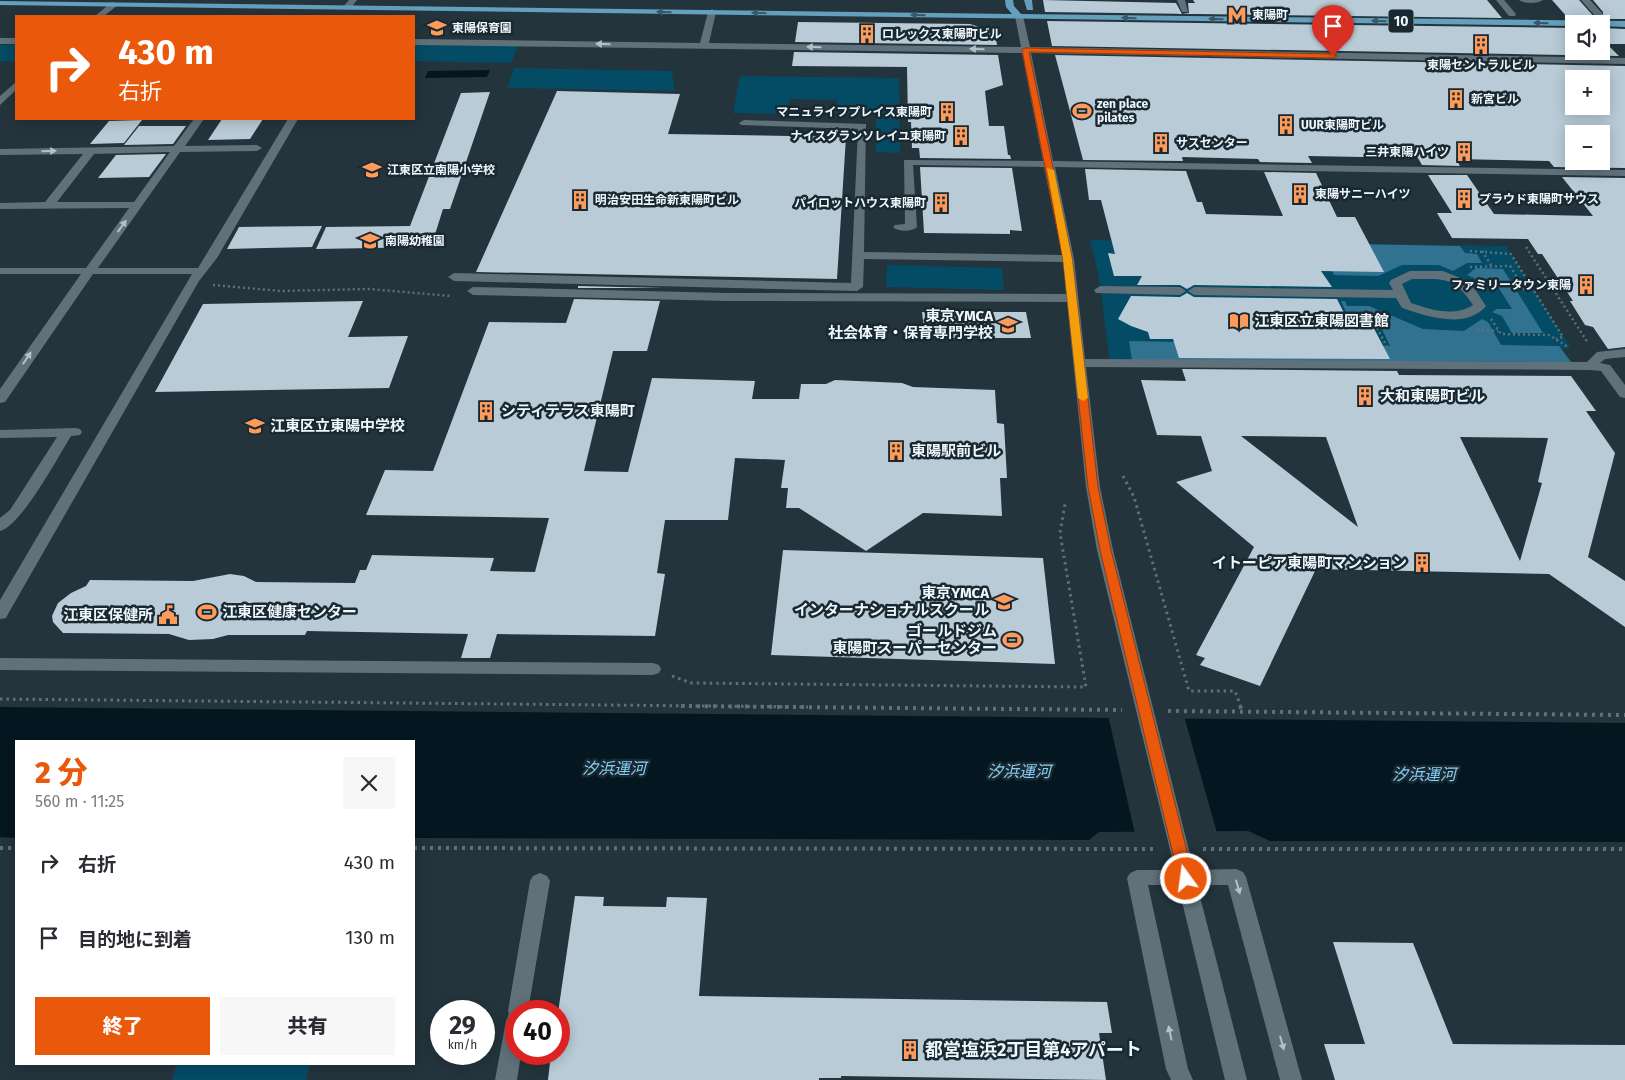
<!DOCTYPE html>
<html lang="ja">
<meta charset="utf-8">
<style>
:root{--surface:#fff;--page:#f7f7f7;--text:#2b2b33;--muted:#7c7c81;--accent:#ea580c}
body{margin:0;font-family:"Fira Sans","Noto Sans JP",sans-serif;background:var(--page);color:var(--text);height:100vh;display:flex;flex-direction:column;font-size:19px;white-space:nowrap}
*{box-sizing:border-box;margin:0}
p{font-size:16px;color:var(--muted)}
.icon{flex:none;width:28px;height:28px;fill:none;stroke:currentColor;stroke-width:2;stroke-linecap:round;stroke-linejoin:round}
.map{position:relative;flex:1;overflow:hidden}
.sheet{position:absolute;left:15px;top:740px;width:400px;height:325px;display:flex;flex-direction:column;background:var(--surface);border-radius:0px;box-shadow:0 2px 12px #0003}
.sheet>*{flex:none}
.banner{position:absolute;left:15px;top:15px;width:400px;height:105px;border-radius:0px;box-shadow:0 2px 12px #0003;background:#ea580c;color:#fff;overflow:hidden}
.fabs{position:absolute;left:1565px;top:15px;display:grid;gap:10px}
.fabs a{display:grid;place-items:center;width:45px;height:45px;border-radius:0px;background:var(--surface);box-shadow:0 2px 12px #0003;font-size:25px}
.speed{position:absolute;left:430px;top:1000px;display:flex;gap:10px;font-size:25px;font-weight:700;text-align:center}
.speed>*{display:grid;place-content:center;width:65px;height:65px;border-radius:50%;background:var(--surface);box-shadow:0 2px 12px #0003;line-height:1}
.speed small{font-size:12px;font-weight:400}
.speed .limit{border:8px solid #d22;background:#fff;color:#111}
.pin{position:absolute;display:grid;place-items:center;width:42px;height:42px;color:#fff;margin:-51px -21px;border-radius:50% 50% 50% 0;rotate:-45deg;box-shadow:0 0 5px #0007}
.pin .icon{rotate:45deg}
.me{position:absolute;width:55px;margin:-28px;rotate:346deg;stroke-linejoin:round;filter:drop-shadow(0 0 4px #0008)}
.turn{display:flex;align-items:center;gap:18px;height:105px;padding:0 20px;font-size:22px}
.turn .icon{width:65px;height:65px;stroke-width:2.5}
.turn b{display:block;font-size:35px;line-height:42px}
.round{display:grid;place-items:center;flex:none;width:52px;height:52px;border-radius:0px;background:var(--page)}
.summary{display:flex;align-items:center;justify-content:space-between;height:85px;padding:0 20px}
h1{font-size:30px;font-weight:800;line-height:38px;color:var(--accent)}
.button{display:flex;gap:10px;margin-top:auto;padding:10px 20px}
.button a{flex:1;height:58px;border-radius:0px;background:var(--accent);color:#fff;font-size:20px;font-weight:800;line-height:58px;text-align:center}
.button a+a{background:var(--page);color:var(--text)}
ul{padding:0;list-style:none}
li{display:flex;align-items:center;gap:15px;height:75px;padding:0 20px}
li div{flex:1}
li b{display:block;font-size:19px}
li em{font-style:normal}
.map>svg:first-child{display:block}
</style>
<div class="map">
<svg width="1625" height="1080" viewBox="0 0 1625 1080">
<rect width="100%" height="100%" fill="#24343c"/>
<path fill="#044b66" d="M0,45H16V61H0Z
M414,45L518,46L511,63L414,61Z
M514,68L672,71L675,91L507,88Z
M740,76L899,78L900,153L876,152V116L836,115L837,100L789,99L787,114L733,113Z
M1090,240L1506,246L1571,348L1562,349L1574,366L1110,363L1099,277Z
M887,265L1002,268L1004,290L886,287Z
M177,1064H310L306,1080H172Z"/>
<path fill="#317291" d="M1240,242L1460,246L1465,253L1477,254L1482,263H1467L1453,271L1439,265H1402L1378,276L1334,275L1330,265Z
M1476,268L1503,269L1543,333H1512L1502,316L1492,312L1497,309H1512L1495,282L1481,281L1467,275Z
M1341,301H1345L1347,306H1369L1423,329L1464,331L1482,319L1488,322L1501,345L1559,346L1571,362L1132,360L1129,341L1390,346L1380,325L1358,324L1354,313L1346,312Z"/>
<path fill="#041721" d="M490,70L487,77L425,78L428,71Z
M0,707L1625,723V842L1270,841L1248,831L1099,832L1089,840L414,838V741H16V838L0,837Z"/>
<path fill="#24343c" d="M1108,715L1184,716L1217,833L1135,834Z"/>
<path fill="#b8cbd6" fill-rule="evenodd" d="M1043,0L1176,3L1182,14L1189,13L1188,3H1195L1193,0H1487L1502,18L1045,12Z
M1552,0H1579L1596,19L1568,18Z
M1593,0H1625V19H1602L1603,12Z
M1047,21L1574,28V51H1601V28L1625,29V44H1607L1619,56L1052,46Z
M798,22L970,24L995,32L997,45L795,42Z
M794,52L998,55L1003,85L985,91L989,126H1004L1008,155H1010L1011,159L920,158L919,148H912L911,122H908L907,67L792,66Z
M1055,55L1625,66V168L1554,167L1549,161L1456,159L1460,166L1422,165L1418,158L1308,156L1312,163L1260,162L1258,159L1182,157L1183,161L1083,160ZM1574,79H1601V106H1574ZM1574,134H1601V161H1574Z
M557,91L680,94L668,134L846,137L837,279L476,272Z
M490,92L450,209H443L431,247L316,249L326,227L410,226L461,93Z
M222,119H263L250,139L208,140Z
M142,120L124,143L90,144L109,121Z
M139,126H186L173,144L124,145Z
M166,154L149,177L98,178L116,155Z
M920,167L1012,168L1022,231L1010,230V234L924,233Z
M1085,169L1186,171L1197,202H1202L1206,214L1283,216L1264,172L1316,173L1337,217H1355L1384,272L1321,271L1332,287L1194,285L1187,289L1180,285H1137L1142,276H1114L1108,253L1115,254L1101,200H1089Z
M1428,175H1467L1494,214L1593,216L1562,177L1625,178V347L1608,349L1593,327L1585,325L1570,301H1573L1542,254H1538L1528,239L1452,238L1437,213H1452Z
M322,226L312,247L227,249L239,227Z
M578,286L664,288H578Z
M1187,293L1194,297L1337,299L1344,313H1352L1354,319H1369L1390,359L1179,358L1173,339H1150L1148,332L1131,326L1118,319L1131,296L1180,297Z
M574,299L660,301L647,351H613L584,471L628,472L652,378L755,381L752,399H799L801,384H826L835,380L902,383L913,387L995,390L997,423L1004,424L1007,478H1000L1002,516L923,513L866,551L799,508H786L788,488H781L785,460L735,458L728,520H665L657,573L665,574L655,636L497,634L490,658H461L468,634L307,631L305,635H228L213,639L189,640L169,634L63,633L53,622L52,616L58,603L71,593L86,586L90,580L193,581L230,574L244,576L256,582L355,583L360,570H366L372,555L494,558L490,571L535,572L549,518L366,515L385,470L433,471L489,322L566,323Z
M363,301L348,337L408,336L389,388L155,392L203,304Z
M922,312H1026L1031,338H925Z
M1182,369L1397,371L1399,375L1571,376L1596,411H1586L1615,453L1588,557L1625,581V627L1549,574L1316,569L1260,686L1200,665L1205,658L1196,655L1254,547L1176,482L1212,471L1201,436L1157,435L1141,380L1186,381ZM1241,436L1326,437L1358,527ZM1460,437L1548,438L1538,482L1542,483L1520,561Z
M783,550L1043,558L1055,664L771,655Z
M575,896L604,897L603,906L666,907L667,897L707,898L699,996L1107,1002L1112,1033H1099L1106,1080L841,1076V1078H819V1080H548L551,1054H559V1006Z
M1333,942L1413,943L1453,1044L1625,1045V1080H1335L1324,1044H1365Z"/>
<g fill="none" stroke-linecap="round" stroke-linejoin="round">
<path stroke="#616f76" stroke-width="2.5" stroke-dasharray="2 3" stroke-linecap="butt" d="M1526,247L1588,343
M1470,251L1511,254L1563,337L1556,339
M1482,251L1491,265
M1470,267L1510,266L1524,289H1533
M213,285L281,291L369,289L451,296
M1368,310L1387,347
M1491,319L1501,334L1549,335L1568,347
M1477,330L1498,331"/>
<path stroke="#616f76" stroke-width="3" stroke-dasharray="2.5 4" stroke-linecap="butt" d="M1123,476L1134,497L1189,691H1235L1241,707
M672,676L691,683L1086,687L1060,533L1065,504
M0,699L808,707"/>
<path stroke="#616f76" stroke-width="4" stroke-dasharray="3 5" stroke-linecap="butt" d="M681,706L1122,710
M1240,706L1242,711
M1168,711L1625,715
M0,848H16
M414,848L1157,849
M1203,849H1625"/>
<path fill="#60717a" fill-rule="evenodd" d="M349,0H357L350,9H344L343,7Z
M1177,0H1185L1188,12H1182Z
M1496,0H1504L1516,14L1515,16H1509Z
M1519,0H1543C1538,4 1524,4 1519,0Z
M1581,0H1590L1602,13V17H1596Z
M112,2L119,4L104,16H95Z
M712,9L716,12L709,43L1021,47L1015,16L1019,13L1023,16L1030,47L1625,58V64L1031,53L1053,161L1625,170V176L1055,167L1074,259L1085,359L1587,362L1597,352L1625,349V357L1605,359L1600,363L1610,365L1625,385V398L1620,397L1601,371L1590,370L1086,367L1100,487L1113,550L1194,870L1236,869L1243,872L1246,877L1302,1080H1280L1228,885H1197L1247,1080H1225L1178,885H1148L1188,1069L1193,1080H1171L1166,1069L1127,878L1130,873L1137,870H1175L1097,550L1086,487L1067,302L727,301L473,295L467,291L473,287L727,293L1066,294L1063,262L864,259L863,287L857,291L454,281L448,277L454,273L851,283L858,129L741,125L739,123L744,120L866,124L864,252L1062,255L1044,167L913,165L917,227C912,232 898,232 893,227L895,225L905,224L904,160L1043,161L1022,53L414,45V39L700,43L708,12Z
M0,38H16V44H0Z
M16,82V90L0,105V96Z
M194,119H204L185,146L257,145L262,148L257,151L180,152L98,268H198L288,119H298L217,258L199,281L8,614L6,618L0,619V600L192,274H93L5,402L0,403V389L81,274H0V268H86L129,208L0,209V203L45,202L83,154L0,155V149L174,146ZM170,152L134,202H57L94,154Z
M1410,271H1443L1470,282L1486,306C1466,330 1426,316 1402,308L1396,298L1194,295L1188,291L1194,287L1393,290L1389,283L1391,280ZM1412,279C1445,279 1454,276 1473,305C1454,317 1431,310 1411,303L1402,284Z
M1100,286L1180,287L1186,291L1180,295L1096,293L1094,290Z
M75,428L80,429L82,432L80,435L71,436C58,457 22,525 0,531V518L10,510L57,437L0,438V430Z
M0,658L653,663L659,665L661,669L659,673L653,675L0,670Z
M540,873L547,876L550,881L528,1011H516V1054H521L517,1080H495L506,1021L509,1014L508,1011L530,881L533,876Z"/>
<path fill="#649fbd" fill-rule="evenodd" d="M1005,0H1013L1014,6L1021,14L1625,21V27L1601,26V24H1574V26L0,5V1L1012,14L1006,7Z
M1024,0H1032L1033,10H1027Z"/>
</g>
<defs><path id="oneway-solid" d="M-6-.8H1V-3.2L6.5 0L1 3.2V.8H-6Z" transform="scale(1.25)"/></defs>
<g fill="#385869">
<use href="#oneway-solid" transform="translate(664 12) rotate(-179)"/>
<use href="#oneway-solid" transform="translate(759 13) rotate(-179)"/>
<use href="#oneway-solid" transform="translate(918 15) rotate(-179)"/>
<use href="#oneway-solid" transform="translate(1129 18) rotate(-179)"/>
<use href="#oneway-solid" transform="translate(1216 19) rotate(-179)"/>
<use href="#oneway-solid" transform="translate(1379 21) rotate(-179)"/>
<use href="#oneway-solid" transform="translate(1541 23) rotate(-179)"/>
</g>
<g fill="#b5c1c8">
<use href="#oneway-solid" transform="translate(603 44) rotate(-179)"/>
<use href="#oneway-solid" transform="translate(814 47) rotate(-179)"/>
<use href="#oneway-solid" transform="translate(977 49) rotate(-179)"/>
<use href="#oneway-solid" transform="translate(49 151) rotate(-1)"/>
<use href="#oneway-solid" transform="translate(122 226) rotate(-54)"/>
<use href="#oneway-solid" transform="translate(27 358) rotate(-56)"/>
<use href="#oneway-solid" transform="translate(1238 887) rotate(74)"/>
<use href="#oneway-solid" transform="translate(1170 1033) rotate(-102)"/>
<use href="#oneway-solid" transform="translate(1282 1043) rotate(74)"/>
</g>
<path fill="#ea580c" stroke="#983908" d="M1025,48L1333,54L1337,56L1333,58L1029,52L1072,259L1098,487L1111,550L1194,879L1192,883H1181L1179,879L1100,550L1088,487L1063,259L1022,50Z"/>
<path fill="#f59e0b" d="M1047,168L1054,170L1072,259L1088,398L1083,401L1078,398L1063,259Z"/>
<defs>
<g id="metro-bare" transform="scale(1.5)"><path d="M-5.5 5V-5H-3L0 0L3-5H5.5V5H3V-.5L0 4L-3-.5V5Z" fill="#ff9b5a" stroke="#1a2931" stroke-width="2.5" paint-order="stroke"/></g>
<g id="school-bare" transform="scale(1.5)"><path d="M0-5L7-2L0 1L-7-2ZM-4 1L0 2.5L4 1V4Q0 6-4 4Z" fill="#ff9b5a" stroke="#1a2931" stroke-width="2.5" paint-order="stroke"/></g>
<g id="building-bare" transform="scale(1.5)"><path d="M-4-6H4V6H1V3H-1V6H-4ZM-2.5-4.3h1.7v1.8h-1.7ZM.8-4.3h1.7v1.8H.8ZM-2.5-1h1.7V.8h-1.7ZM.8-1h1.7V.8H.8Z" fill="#ff9b5a" stroke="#1a2931" stroke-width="2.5" paint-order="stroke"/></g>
<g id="stadium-bare" transform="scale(1.5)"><path d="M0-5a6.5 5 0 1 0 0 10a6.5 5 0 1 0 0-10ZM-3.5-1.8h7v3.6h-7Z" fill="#ff9b5a" stroke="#1a2931" stroke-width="2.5" paint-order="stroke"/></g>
<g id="library-bare" transform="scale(1.5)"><path d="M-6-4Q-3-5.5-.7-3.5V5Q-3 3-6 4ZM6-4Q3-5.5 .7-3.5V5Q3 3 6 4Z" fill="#ff9b5a" stroke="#1a2931" stroke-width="2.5" paint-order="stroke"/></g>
<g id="university-bare" transform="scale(1.5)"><path d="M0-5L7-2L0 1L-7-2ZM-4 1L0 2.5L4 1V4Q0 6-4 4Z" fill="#ff9b5a" stroke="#1a2931" stroke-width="2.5" paint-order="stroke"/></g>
<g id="civic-bare" transform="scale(1.5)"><path d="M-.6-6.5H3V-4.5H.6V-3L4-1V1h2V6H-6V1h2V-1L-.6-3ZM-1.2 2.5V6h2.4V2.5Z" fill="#ff9b5a" stroke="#1a2931" stroke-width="2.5" paint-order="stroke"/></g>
</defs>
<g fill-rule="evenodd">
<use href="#metro-bare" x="1237" y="15"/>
<use href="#school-bare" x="437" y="28"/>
<use href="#building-bare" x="867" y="34"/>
<use href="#building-bare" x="1481" y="45"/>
<use href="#building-bare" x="1456" y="99"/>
<use href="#stadium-bare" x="1082" y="111"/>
<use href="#building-bare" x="947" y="112"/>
<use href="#building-bare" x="1286" y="125"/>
<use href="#building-bare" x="961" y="136"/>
<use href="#building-bare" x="1161" y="143"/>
<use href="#building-bare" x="1464" y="152"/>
<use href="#school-bare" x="372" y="170"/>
<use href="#building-bare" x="1300" y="194"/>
<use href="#building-bare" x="1464" y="199"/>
<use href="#building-bare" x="580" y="200"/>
<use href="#building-bare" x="941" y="203"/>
<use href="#school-bare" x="370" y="241"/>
<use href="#building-bare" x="1586" y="285"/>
<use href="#library-bare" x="1239" y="321"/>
<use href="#university-bare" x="1008" y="325"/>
<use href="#building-bare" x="1365" y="396"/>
<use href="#building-bare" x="486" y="411"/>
<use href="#school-bare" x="255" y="426"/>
<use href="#building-bare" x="896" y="451"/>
<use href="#building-bare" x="1422" y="563"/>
<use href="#school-bare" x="1004" y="602"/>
<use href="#stadium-bare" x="207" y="612"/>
<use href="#civic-bare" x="168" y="615"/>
<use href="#stadium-bare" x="1012" y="640"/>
<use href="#building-bare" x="910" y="1050"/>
</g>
<g text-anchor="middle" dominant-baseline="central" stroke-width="5" stroke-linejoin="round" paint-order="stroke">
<g font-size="12" font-weight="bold" fill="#edf7fc" stroke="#1a2931" text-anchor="start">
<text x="1252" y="15">東陽町</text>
<text x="452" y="28">東陽保育園</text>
<text x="882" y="34">ロレックス東陽町ビル</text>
<text x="1481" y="65" text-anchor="middle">東陽セントラルビル</text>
<text x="1471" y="99">新宮ビル</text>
<text x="1097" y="104">zen place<tspan x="1097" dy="14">pilates</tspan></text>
<text x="932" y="112" text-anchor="end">マニュライフプレイス東陽町</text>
<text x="1301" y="125">UUR東陽町ビル</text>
<text x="946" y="136" text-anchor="end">ナイスグランソレイユ東陽町</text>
<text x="1176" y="143">サスセンター</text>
<text x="1449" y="152" text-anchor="end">三井東陽ハイツ</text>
<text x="387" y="170">江東区立南陽小学校</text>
<text x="1315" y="194">東陽サニーハイツ</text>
<text x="1479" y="199">プラウド東陽町サウス</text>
<text x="595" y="200">明治安田生命新東陽町ビル</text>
<text x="926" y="203" text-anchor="end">パイロットハウス東陽町</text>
<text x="385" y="241">南陽幼稚園</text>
<text x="1571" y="285" text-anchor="end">ファミリータウン東陽</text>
</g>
<rect fill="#1a2931" stroke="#aeb9bf" stroke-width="1" x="1388.5" y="9.5" width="25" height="23" rx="4"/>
<g font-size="14" font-weight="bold" fill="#edf7fc">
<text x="1401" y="21">10</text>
</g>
<g font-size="15" font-weight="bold" fill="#edf7fc" stroke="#1a2931" text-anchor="start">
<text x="993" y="316" text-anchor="end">東京YMCA<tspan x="993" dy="17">社会体育・保育専門学校</tspan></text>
<text x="1254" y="321">江東区立東陽図書館</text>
<text x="1380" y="396">大和東陽町ビル</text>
<text x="501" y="411">シティテラス東陽町</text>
<text x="270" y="426">江東区立東陽中学校</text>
<text x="911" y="451">東陽駅前ビル</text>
<text x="1407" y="563" text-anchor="end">イトーピア東陽町マンション</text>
<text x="989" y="593" text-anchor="end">東京YMCA<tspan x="989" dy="17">インターナショナルスクール</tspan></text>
<text x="222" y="612">江東区健康センター</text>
<text x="153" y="615" text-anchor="end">江東区保健所</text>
<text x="997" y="631" text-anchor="end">ゴールドジム<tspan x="997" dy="17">東陽町スーパーセンター</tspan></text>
</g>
<g font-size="16" font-style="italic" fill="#86cef4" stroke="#1a2931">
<text x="614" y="768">汐浜運河</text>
<text x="1019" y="771">汐浜運河</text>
<text x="1424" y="774">汐浜運河</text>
</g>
<g font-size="18" font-weight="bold" fill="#edf7fc" stroke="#1a2931" text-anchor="start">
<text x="925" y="1050">都営塩浜2丁目第4アパート</text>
</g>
</g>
</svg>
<div class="fabs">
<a><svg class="icon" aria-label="sound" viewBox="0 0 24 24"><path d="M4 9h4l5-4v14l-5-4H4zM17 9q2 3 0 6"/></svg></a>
<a>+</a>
<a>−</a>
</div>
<div class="speed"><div>29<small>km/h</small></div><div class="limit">40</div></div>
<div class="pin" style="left:1333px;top:56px;background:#d93025"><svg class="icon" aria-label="arrive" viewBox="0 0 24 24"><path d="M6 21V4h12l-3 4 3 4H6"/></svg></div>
<svg class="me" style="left:1186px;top:879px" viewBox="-20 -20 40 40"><circle r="17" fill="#ea580c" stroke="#fff" stroke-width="3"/><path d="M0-11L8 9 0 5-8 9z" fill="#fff"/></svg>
<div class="banner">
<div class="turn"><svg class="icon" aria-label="right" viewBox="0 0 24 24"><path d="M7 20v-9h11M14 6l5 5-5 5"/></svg><div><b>430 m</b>右折</div></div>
</div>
<section class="sheet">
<div class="summary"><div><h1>2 分</h1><p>560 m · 11:25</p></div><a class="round"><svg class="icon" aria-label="close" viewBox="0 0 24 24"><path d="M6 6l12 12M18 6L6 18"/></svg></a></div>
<ul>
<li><svg class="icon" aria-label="right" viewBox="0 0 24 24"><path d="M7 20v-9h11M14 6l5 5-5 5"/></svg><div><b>右折</b></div><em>430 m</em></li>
<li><svg class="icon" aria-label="arrive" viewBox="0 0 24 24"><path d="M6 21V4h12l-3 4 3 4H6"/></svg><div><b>目的地に到着</b></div><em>130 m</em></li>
</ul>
<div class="button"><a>終了</a><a>共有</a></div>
</section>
</div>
